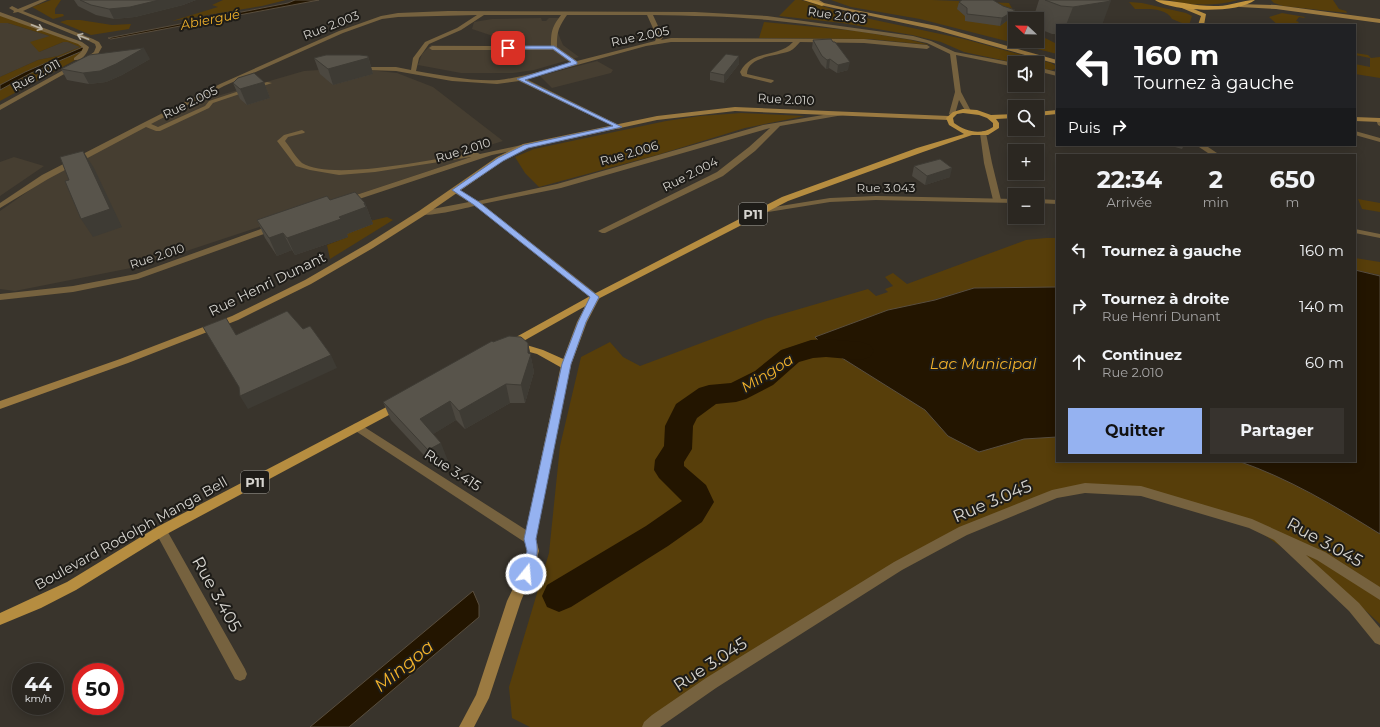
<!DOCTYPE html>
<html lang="fr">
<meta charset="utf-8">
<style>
:root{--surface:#2b2721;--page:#37332e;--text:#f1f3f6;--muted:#a6a5a5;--line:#47443f;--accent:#95b2f1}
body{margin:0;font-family:Montserrat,sans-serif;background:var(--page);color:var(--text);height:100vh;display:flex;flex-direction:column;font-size:15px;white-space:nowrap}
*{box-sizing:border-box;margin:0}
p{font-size:13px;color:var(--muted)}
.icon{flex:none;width:22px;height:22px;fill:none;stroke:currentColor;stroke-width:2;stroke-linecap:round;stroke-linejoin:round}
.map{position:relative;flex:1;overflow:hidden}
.sheet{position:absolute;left:1056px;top:154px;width:300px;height:308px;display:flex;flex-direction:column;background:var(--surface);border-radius:0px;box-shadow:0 2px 10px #0003,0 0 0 1px var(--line)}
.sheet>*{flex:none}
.banner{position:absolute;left:1056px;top:24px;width:300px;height:122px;border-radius:0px;box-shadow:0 2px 10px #0003,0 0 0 1px var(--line);background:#202124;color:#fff;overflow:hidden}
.needle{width:26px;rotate:292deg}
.buttons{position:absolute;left:1008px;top:12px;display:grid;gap:8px}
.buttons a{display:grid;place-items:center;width:36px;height:36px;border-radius:0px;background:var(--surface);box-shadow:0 2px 10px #0003,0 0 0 1px var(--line);font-size:20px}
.speed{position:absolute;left:12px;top:663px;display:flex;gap:8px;font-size:20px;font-weight:700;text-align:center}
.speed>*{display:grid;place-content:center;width:52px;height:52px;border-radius:50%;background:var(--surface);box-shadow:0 2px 10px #0003,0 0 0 1px var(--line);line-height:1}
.speed small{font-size:10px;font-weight:400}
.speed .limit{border:6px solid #d22;background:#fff;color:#111}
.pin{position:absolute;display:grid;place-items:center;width:34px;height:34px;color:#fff;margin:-17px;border-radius:8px;box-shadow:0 2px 6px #0006}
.me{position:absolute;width:44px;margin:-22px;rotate:17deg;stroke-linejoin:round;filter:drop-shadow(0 0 3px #0008)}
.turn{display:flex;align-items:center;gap:14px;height:84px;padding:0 12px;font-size:18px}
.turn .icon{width:52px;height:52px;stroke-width:2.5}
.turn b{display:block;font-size:28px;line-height:34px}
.then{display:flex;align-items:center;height:38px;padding:0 12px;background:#0003;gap:8px;font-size:15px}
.eta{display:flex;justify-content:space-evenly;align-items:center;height:68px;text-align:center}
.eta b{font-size:24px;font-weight:700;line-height:28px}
.cta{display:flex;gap:8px;margin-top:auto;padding:8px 12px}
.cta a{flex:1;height:46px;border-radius:0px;background:var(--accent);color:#111;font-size:16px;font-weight:700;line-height:46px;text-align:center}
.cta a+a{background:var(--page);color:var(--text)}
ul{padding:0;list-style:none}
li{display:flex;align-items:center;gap:12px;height:56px;padding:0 12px}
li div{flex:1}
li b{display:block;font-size:15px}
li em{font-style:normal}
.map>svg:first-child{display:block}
</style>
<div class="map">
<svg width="1380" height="727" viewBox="0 0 1380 727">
<rect width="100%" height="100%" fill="#39342c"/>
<path fill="#463e31" d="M541,18L542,21H546L549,18H561L557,31L563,45L579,57L534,70L513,73H461L418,65L422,54L431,45L492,46L496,37L472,29L474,22L492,19Z
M0,23H8L50,36L39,52L63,42H68L81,47L58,56L38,60L0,77Z
M597,61L613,70L611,73L552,88L540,76Z
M350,68L397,73L433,87L503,141L474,150L468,158L141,266L15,291L0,289V211L51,175L156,120L200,101L304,71Z
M14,157L44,166L0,196V162Z"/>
<path fill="#573e0a" d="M51,0H61L55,9V14H63L64,16L53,19L32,7Z
M223,0H286L262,6L172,21L218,7L212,5Z
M795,0H801L856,16L964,39L1051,63L1056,66L1057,68L1052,70L1037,68V63H1016L964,52L941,42L912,35L842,23L779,16Z
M831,0H932L1009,3L1018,19H1015V41H1037V34L1057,44V54L920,19L851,7Z
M1169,0H1238C1217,6 1190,6 1169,0Z
M1271,0H1333L1339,9L1346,11L1347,13L1283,6L1274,3Z
M1129,2L1142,3L1186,13L1192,16L1189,25C1183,24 1178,21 1172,19C1166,7 1146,9 1135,9Z
M1282,13L1305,17L1304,18L1299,17L1296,21L1299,22L1296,25H1278L1269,17Z
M0,16H4L85,46L25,72L0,85V77L38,60L58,56L80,47L68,42H63L39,52L30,42L50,36L8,23H0Z
M67,20H80L112,25L131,24L129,29L91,35L60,22Z
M764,22L857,31L911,40L930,45L870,39L759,38Z
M87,49L79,58L0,101V90L31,73Z
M1355,53L1368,55L1371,58L1380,57V78L1355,74V64L1370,67V58L1355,55Z
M741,113L805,116L745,128L657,155L539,187L525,173L515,157L534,149L666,121L700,116Z
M1358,199L1380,203V212L1362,209Z
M387,217L393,220L330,259L327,245L348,237L346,234L370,221Z
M1046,238H1057V287L973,288L846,326L815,337L826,348L925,410L948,436L979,452L1024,439L1057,437V461H1238C1288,478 1335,506 1380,534V624L1340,587L1244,521L1158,494L1082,484L920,555L653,727H530L512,718L509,687L549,553L560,446L581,357L610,342L623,357L640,366L765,319L868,289L876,296L888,292L885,289L893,286L885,277L893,273L907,284L1026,240Z
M1355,258L1380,262V275L1355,270Z"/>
<path fill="#231500" stroke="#594e3e" d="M295,0H319L111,39L108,38L288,3Z
M85,46L87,49L31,73L0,90V85L25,72Z
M1355,270L1380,276V534C1335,506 1288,478 1238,461H1355Z
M1057,287V437L1024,439L979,452L948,436L925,410L826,348L815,337L888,310L935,300L974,288Z
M473,591L479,605V617L349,727H310Z"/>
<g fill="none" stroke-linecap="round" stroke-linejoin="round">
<path fill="#231500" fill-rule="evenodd" d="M826,339L861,342L870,345L874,351L870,357L861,360L826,357L813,358L799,362L773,385L746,399L736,402L716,404L697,418L693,426L692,449L684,462V466L706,485L714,502L702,522L668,546L571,607L559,612L547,607L542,596L547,585L646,526L682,501L659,478L654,470L655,460L664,446L665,426L676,404L699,388L709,385L731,383L755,371L781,350L811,340Z"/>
<path fill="#76623f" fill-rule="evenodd" d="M448,11L695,12L767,16L913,36L931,41L955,52L1015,63V67L956,55L961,92L971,111L966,112L959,100L955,114L952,116L949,114L955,92L950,54L927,43L913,40C865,32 817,25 768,20C730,16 691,16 653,15L663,37L661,40L671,38L864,39L927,45L930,47L927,49L864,43L800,42C797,45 794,49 790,51C778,56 747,56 747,74L773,80L774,81L771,83L742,76L740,72C753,48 777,59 793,42H671L646,46L526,79L621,126V128L619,129L519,81L497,84L452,81L396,71L366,70V68L368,67H396L411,70L413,58L425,42L457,28L477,15L398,17L382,19L343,33L224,86L151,124L158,127L205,106L209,101L267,82L272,83L213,103L209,108L160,131H156L146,127L48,179L0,208V203L42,175L143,123L220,84L339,31L381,16L398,13ZM484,15H561C552,27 551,31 551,46H432L429,48L432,50H553L571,63C547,69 524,77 499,80C474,82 441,75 416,71L419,58L429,44L461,30ZM567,15H647L657,37L655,41L577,61L557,47C557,32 558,28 567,15Z
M1037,67L1057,72V76L1037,71Z
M841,112L844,114L843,115L780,126L755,151L723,176L605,233H602L598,231L717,172L749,147L770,128L561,188L482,204L598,295L600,297L595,300L592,299L475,206C464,208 425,219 418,213L422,211L469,202L453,192L452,190L456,188L478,201L557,184L763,125Z
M1380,118V126L1378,125L1376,120Z
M302,130L305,132L304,133L288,137L285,141C290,147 296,158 302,163C332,182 439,158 476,152L480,154L526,144L530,146L526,148L492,155L347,203L343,201L344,199L471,157L375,172L339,175L310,170L296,166L277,141L284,135Z
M983,131L986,133L992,163L1001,200L997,202L993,200L984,163L980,133Z
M1355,131L1380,138V142L1355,135Z
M1196,145H1205L1220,155H1211Z
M272,225H275L279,227L278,229L138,279L73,292L0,300V294L73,286L136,274Z
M358,423L534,535L536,539L534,543L530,544L526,543L354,430L353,427L354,424Z
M1085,483L1141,486L1252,519L1325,552L1380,587V600L1317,560L1306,555L1359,603L1380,628V645L1375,643L1349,611L1274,540L1249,528L1141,496L1085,493L1057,498L967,535L902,570L716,688L660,727H642L644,722L652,715L706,678L894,562L959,527L1052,490Z
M161,526L165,527L245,669L247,674L245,679L240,681L235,679L157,535L155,531L157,527Z"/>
<path fill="#76623f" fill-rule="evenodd" d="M40,0H47L23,11L93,39L99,42L102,47L98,54L91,59L0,110V105L87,57L94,52L96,47L95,44L89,41L18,12L13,13L14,11L9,8L12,6L18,9Z
M0,12L82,42L89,47C87,54 82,61 74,60V58L81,52L83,48L78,44L0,16Z
M876,196L1015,199V203L876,200L830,202L762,213L758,211L762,209L830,198Z
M1037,199L1057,200V204L1037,203Z
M1355,229L1380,234V238L1355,233Z"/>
<path fill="#9b7a41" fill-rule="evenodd" d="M812,0H819L824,3L850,9L937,26L1057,60V64L936,30L820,5Z
M1238,4L1276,5L1380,19V23L1276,9L1240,7L1238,6Z
M735,107L949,116L952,118L949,120L735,111L657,120L528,148L503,161L425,215L373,248L311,284L238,320L128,363L0,409V401L120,359L232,316L305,280L367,244L419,211L497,157L523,144L657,116Z
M1355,117L1380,118V122L1355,121Z
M595,294L600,297L587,322L571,365L536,539L539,551L532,574L521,601L489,698L474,727H459L476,695L507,601L520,574L527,551L524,539L561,365L577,322L590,297Z"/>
<path fill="#b68d40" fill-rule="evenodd" d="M803,0H812L825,4L822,6Z
M1177,4H1181L1206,14L1204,25H1198L1201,16L1177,6Z
M963,109L977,110L991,115L1015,114V118L996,119L999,123V128L988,135H972L923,152L788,201L598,299L520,343L543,350L570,362L571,365L570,368H562L537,354L507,346L505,344L507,342L592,295L782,197L917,148L964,134L949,125L946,118L953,112ZM963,113L979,115L987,118L993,123V127C980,136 965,131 954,123L953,118L957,114Z
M1057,110V114L1037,116V112Z
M398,401L402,402L403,405L402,408L165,535L76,590L41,608L0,625V613L67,582L157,527Z"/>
<path fill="#c3953f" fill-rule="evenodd" d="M1155,0C1176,0 1197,7 1218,6C1231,6 1242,0 1255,0C1238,14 1173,12 1155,0Z"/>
</g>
<path fill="#4c4840" d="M74,0H196L183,5L135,17L114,19L96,15L78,6Z
M1039,0H1109L1102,25H1057V34H1052L1037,28V19H1033Z
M959,2L1003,6L1015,10L1012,17L1000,26L965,21V16L957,9Z
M813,40L848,70L837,73L829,68L826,69L821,64L812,48Z
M368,56L373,74L333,85L320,74L314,58Z
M739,56V64L724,83L710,80V72Z
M150,59L122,75L106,82L89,84L67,80L61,69Z
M264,82L270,98L247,105L240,99L233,83Z
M1168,145H1184L1182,149Z
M914,166L950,177L925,185L912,176Z
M330,200L365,203L373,224L347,234L348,237L295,255L292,250L277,256L265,238L257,220Z
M528,343L534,372L525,403H510L465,429L456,420L433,434L448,461L436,468L391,420L383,402Z"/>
<path fill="#3e3b34" d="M159,0H196L183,5L135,17L114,19L109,9Z
M1111,1L1102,25H1066L1073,7Z
M1015,10L1012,17L1000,26L1002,18Z
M144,48L150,59L122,75L106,82L89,84L83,73Z
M368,56L373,74L333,85L328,69Z
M739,56V64L724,83V75Z
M830,59L829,68L826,69L827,60Z
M850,62L848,70L837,73L838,65Z
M264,82L270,98L247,105L240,89Z
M83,151L94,168L122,227L93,237L81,219Z
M952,168L950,177L925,185L927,176Z
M365,203L373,224L347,234L348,237L295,255L287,238L339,217Z
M283,233L292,250L277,256L269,238Z
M528,343L534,372L525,403L521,385L528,353Z
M331,355L337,368L248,409L240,396Z
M506,384L510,403L465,429L459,411Z
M450,401L456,420L427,438L420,419Z
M441,443L448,461L436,468L428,450Z"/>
<path fill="#58544b" stroke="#3e3b34" d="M80,0H159L130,7L109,9L91,5Z
M962,0H993L1003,6L1015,10L1002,18L967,14V8L959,2Z
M1045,0H1109L1111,1L1073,7L1061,6Z
M831,39L833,42H835L850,62L838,65L830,59L827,60L822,56L813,40Z
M144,48L116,64L100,71L83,73L61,69L89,55Z
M726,54L739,56L724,75L710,72Z
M326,55H360L368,56V58L328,69L314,58Z
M254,73L264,82L240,89L233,83L238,78Z
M83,151L110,209L81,219L65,181L69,180L60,157Z
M940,159L952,168L927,176L914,166Z
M355,192L365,203H364L366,207L339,217L341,219L287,238L283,233L269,238L257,220L327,196L330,200Z
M287,311L303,329L310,326L331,355L240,396L239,387L203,327L226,318L236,335Z
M509,336L521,337L528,343V353L531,354L521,385L506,384L459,411L450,401L420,419L441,443L428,450L383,402L492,341L493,342Z"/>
<defs><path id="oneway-shaft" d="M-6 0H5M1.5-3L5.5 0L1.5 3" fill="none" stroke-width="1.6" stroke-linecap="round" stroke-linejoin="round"/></defs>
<g stroke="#b9b2a4">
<use href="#oneway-shaft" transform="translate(37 27) rotate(21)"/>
<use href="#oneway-shaft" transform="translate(83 37) rotate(-159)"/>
</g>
<path fill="#95b2f1" stroke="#61749d" d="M508,46H554L577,62V64L525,80L622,127L528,148L503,161L460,190L479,202L599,297L586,322L571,364L536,539C539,553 536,564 530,578L526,579L521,578L520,574L527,551L524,539L562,364L578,322L590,297L474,205L452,190L498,158L524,145L613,126L517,79L571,62L553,49H507L506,48Z"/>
<g text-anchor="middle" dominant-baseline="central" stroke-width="4" stroke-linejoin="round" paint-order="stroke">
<g font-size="12" fill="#d6d4cf" stroke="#1e1c18">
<text transform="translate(837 15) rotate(8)">Rue 2.003</text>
<text transform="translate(331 25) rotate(-21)">Rue 2.003</text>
<text transform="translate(640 36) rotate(-12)">Rue 2.005</text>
<text transform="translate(36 75) rotate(-29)">Rue 2.011</text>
<text transform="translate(786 99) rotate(3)">Rue 2.010</text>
<text transform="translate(190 102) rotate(-26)">Rue 2.005</text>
<text transform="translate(463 150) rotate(-17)">Rue 2.010</text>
<text transform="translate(629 153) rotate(-16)">Rue 2.006</text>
<text transform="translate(690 174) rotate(-27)">Rue 2.004</text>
<text x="886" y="187">Rue 3.043</text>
<text transform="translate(157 256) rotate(-18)">Rue 2.010</text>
</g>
<g font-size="13" font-style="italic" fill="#f2b22b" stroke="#1e1c18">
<text transform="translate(210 19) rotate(-11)">Abiergué</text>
</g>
<g fill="#1e1c18" stroke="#9f9d98" stroke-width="1">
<rect x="739" y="203" width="28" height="22" rx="3"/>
<rect x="241" y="471" width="28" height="22" rx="3"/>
</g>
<g font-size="13" font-weight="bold" fill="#d6d4cf">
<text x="753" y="214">P11</text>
<text x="255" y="482">P11</text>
</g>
<g font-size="14" fill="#d6d4cf" stroke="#1e1c18">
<text transform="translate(267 284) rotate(-26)">Rue Henri Dunant</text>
<text transform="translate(453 470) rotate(33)">Rue 3.415</text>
<text transform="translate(131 533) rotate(-29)">Boulevard Rodolph Manga Bell</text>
</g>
<g font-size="15" font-style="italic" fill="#f2b22b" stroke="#1e1c18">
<text x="983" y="363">Lac Municipal</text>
<text transform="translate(767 373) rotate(-32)">Mingoa</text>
</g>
<g font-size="17" fill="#d6d4cf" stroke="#1e1c18">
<text transform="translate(992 501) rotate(-23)">Rue 3.045</text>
<text transform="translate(1325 542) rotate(29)">Rue 3.045</text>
<text transform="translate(217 594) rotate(61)">Rue 3.405</text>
<text transform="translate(710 664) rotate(-33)">Rue 3.045</text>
</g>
<g font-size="18" font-style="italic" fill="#f2b22b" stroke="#1e1c18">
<text transform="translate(404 666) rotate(-39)">Mingoa</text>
</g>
</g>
</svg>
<div class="buttons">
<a><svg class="needle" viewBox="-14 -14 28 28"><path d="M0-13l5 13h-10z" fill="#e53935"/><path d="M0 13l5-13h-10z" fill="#a6a5a5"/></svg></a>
<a><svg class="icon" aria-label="sound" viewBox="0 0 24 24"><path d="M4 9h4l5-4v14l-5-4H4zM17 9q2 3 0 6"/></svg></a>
<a><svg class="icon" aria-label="search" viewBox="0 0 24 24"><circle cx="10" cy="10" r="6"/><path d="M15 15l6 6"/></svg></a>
<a>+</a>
<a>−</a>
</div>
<div class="speed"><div>44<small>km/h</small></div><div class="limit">50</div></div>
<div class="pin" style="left:508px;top:48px;background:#d93025"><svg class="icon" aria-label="arrive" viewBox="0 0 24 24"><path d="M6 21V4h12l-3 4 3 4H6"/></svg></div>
<svg class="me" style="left:526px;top:574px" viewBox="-20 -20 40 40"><circle r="17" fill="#95b2f1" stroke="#fff" stroke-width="3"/><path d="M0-11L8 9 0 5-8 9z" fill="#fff"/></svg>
<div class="banner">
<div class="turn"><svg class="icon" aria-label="left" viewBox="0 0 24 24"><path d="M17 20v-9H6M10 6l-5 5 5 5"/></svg><div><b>160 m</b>Tournez à gauche</div></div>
<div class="then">Puis<svg class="icon" aria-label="right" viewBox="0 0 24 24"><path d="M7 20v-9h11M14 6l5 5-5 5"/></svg></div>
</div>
<section class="sheet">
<div class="eta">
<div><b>22:34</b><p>Arrivée</p></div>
<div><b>2</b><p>min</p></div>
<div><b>650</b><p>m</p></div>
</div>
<ul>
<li><svg class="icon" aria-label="left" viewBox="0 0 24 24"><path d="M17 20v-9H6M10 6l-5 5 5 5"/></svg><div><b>Tournez à gauche</b></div><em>160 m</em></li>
<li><svg class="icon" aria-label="right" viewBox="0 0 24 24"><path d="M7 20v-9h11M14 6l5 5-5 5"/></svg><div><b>Tournez à droite</b><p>Rue Henri Dunant</p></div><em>140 m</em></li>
<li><svg class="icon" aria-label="ahead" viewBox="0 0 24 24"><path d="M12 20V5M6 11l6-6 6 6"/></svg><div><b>Continuez</b><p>Rue 2.010</p></div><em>60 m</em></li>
</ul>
<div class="cta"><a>Quitter</a><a>Partager</a></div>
</section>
</div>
